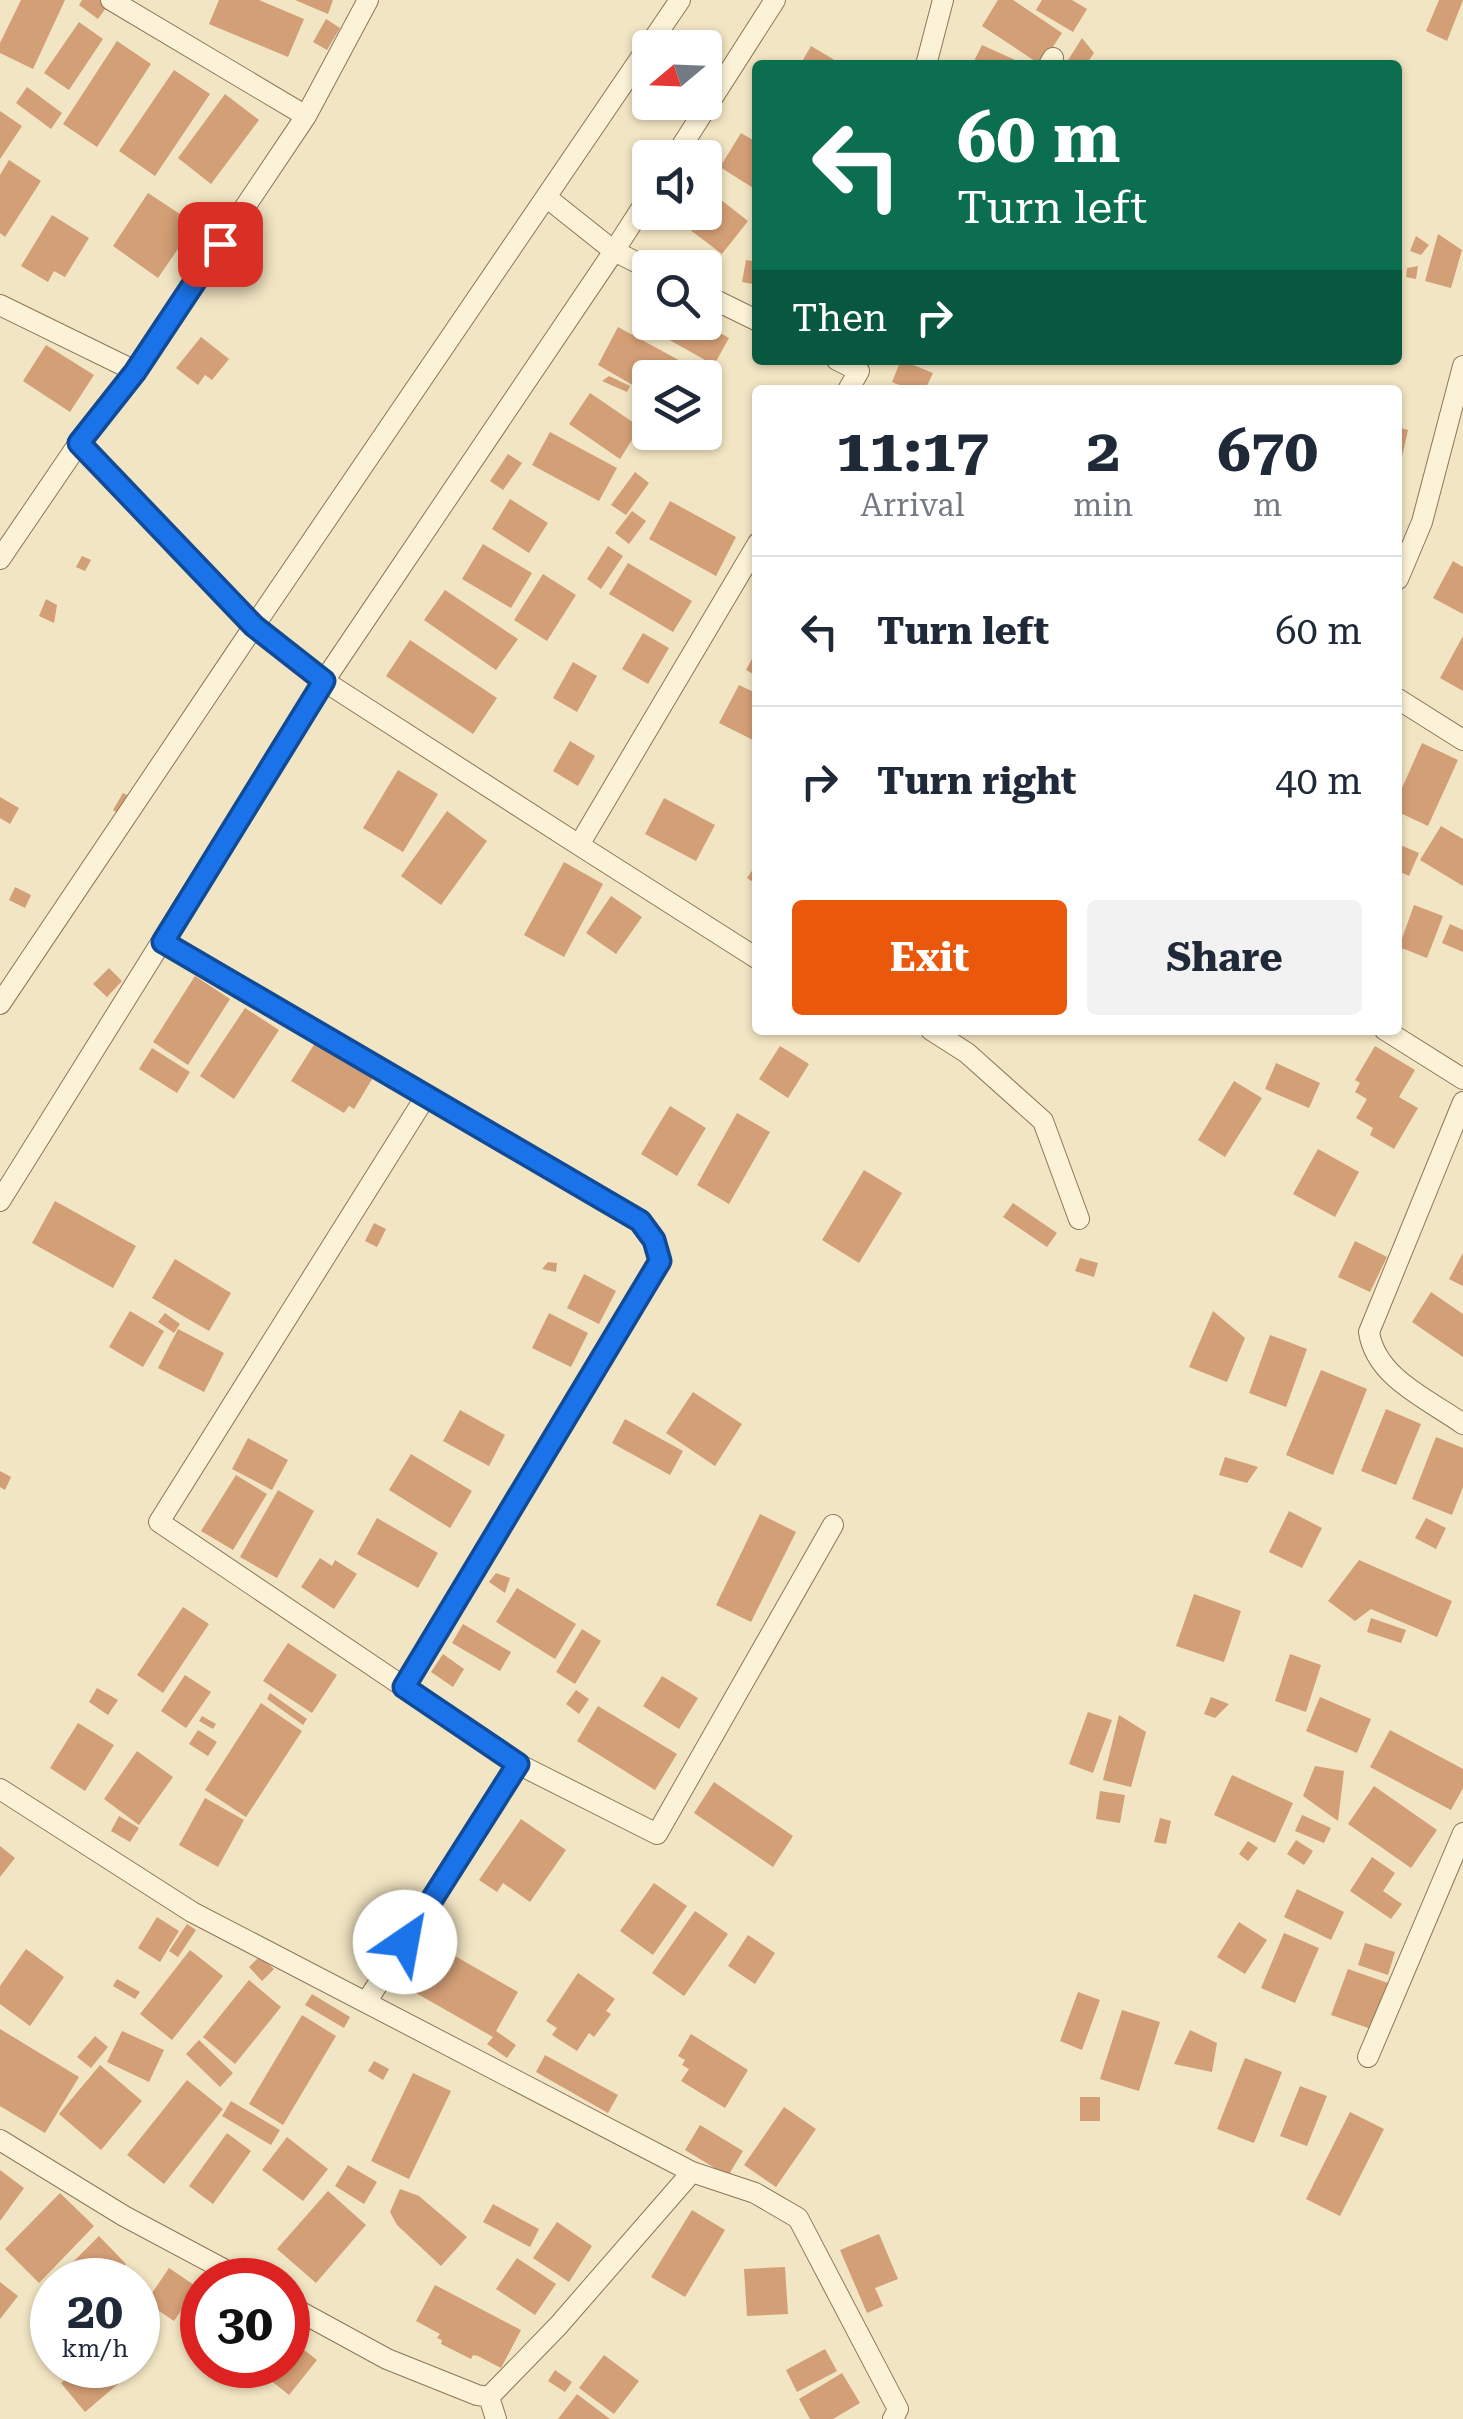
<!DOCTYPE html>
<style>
:root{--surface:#fff;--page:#f2f2f3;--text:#1f2937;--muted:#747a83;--line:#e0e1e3;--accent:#ea580c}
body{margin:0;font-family:"Roboto Serif",serif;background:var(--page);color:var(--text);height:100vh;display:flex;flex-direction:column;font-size:38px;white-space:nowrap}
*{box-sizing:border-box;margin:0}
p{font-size:32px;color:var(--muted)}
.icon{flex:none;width:55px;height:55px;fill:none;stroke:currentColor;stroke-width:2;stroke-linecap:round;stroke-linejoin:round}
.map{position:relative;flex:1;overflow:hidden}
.sheet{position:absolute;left:752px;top:385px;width:650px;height:650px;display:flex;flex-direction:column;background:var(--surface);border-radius:10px;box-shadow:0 2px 8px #0004}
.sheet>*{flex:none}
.hud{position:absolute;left:752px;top:60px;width:650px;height:305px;border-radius:10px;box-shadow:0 2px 8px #0004;background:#0b6e4f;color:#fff;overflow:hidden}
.needle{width:65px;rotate:251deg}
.tools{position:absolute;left:632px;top:30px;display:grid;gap:20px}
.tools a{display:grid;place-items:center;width:90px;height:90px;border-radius:10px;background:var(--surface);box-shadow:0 2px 8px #0004;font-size:50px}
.speed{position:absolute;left:30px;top:2258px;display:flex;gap:20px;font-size:50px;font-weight:700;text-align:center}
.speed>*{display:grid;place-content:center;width:130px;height:130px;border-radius:50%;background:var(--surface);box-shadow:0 2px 8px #0004;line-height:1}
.speed small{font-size:25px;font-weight:400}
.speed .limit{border:15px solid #d22;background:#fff;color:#111}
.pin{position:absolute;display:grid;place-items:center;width:85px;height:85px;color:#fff;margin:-42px;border-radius:20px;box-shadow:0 5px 15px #0006}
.me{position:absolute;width:110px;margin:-55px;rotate:33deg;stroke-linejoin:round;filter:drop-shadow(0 0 8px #0008)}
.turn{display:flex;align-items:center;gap:35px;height:210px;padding:0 40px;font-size:45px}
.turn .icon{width:130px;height:130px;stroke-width:2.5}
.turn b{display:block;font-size:70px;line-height:85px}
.then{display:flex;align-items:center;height:95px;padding:0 40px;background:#0003;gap:20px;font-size:38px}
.eta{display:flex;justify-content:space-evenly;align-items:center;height:170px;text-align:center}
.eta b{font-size:60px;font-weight:700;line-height:70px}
.cta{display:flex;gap:20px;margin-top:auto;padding:20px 40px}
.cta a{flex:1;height:115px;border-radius:10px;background:var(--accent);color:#fff;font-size:40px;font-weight:700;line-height:115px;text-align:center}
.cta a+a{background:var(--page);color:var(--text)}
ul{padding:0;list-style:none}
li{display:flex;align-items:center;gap:30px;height:150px;padding:0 40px;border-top:2px solid var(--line)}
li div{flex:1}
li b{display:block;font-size:38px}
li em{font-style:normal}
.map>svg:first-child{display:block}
</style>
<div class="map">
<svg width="1463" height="2419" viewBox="0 0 1463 2419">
<rect width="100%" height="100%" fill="#f2e5c3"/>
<path fill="#d39f76" d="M21,0H65L33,69L0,53V43Z
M82,0H100L108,5L98,19L79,5Z
M219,0H259L304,19L288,57L209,24Z
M295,0H333L328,14Z
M998,0H1013L1062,33L1041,65L982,26Z
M1042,0H1072L1087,9L1073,32L1036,10Z
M1439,0H1463L1447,41L1426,31Z
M326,19L340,28L327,50L313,42Z
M79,22L103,39L69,90L44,73Z
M1082,38L1094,53L1086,65H1065Z
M117,41L151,64L97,147L63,124Z
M982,45L1026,65H972Z
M811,46L843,65H800Z
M174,70L210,94L155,176L119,151Z
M27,87L62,113L51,129L16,103Z
M225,94L259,120L211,184L178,158Z
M0,111L22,126L0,159Z
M741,133L758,143V191L720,167Z
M9,160L41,181L5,237L0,233V175Z
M711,192L748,221L722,254L685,226L695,212H705V199Z
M148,193L183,216L187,210L199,218L158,278L113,246Z
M52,215L89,238L65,277L54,271L48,282L21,266Z
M204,218L217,228L200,252L186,242Z
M1438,234L1462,250L1451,288L1425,281Z
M1416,236L1429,245L1421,255L1410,251Z
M746,260L758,262V285L742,282Z
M1418,266L1416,279L1406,277L1407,268Z
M650,291V322H701L729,338L714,365L634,320Z
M618,327L686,364L679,378H650V395L598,365Z
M201,337L229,359L212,380L205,375L198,385L176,368Z
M46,345L94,375L70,412L23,381Z
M901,360L933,373L925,390H911L892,382Z
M609,376L630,386L627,392L602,381Z
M590,393L640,427L620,459L569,424Z
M1398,427L1408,430L1399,470L1398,469Z
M550,432L617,468L599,501L532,465Z
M508,454L522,463L503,490L490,481Z
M635,472L649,483L626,515L611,505Z
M510,499L548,523L529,553L492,529Z
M670,501L736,537L716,576L649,539Z
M632,511L646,521L629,544L615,533Z
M483,544L532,573L511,608L462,579Z
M608,546L623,556L601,589L587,579Z
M82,556L91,560L85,571L76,567Z
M1453,561L1463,567V614L1433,598Z
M628,563L692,601L673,632L609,594Z
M543,574L576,595L547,641L514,620Z
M445,590L518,639L496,670L424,620Z
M46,599L57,605L54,623L39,616Z
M643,633L669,648L648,684L622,669Z
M1463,636V691L1440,678Z
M410,640L497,698L473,734L386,676Z
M758,648V677L746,670Z
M573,662L597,676L577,712L553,698Z
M739,685L758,694V736L755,741L719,723Z
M570,741L595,756L578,786L553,771Z
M1422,743L1458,760L1428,826L1398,812V797Z
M398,770L438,794L403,852L363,828Z
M123,793L131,797L121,815L113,810Z
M0,797L19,808L10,824L0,818Z
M664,798L715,825L696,861L645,834Z
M447,811L487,841L441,905L401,876Z
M1441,826L1463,839V886L1420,860Z
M1398,844L1419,853L1409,876L1398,871Z
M564,862L603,884L564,957L524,935Z
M758,862V885L747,878Z
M15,887L31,895L25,908L9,900Z
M611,896L642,917L616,954L586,933Z
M1414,905L1443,916L1427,958L1399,947Z
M1450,924L1463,930V952L1442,943Z
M109,968L122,981L107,997L93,984Z
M195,976L230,999L188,1065L153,1042Z
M245,1008L279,1030L234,1099L200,1076Z
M317,1040L374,1076L354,1109L349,1106L344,1113L291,1081Z
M780,1046L809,1064L788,1098L759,1079Z
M1375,1046L1415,1070L1399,1097L1418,1108L1394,1149L1370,1135L1373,1128L1356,1118L1367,1099L1355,1092L1360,1083L1355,1080Z
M152,1048L190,1072L177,1093L139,1069Z
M1276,1063L1320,1083L1309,1108L1265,1089Z
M1234,1081L1262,1098L1225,1157L1198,1140Z
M670,1106L706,1128L677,1176L641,1154Z
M737,1113L770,1132L729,1204L697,1185Z
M1318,1149L1359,1172L1335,1217L1293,1194Z
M864,1170L902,1193L859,1263L822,1240Z
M55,1201L136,1246L113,1288L32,1243Z
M1013,1203L1057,1233L1047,1247L1003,1217Z
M374,1223L386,1229L377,1247L365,1241Z
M1355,1241L1387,1257L1370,1292L1338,1277Z
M1463,1253V1286L1449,1279Z
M1080,1258L1098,1263L1094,1277L1075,1271Z
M175,1259L231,1293L209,1331L152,1298Z
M548,1262L557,1263L556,1272L542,1269Z
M584,1274L616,1291L599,1324L567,1308Z
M1431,1292L1463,1314V1357L1412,1322Z
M130,1311L164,1331L143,1367L109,1347Z
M1213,1311L1245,1338L1227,1382L1189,1367Z
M165,1313L180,1324L174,1333L158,1322Z
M549,1313L588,1333L571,1367L532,1348Z
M178,1329L224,1353L204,1392L158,1368Z
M1270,1335L1307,1349L1286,1407L1249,1393Z
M1321,1370L1367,1389L1333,1475L1286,1455Z
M693,1392L742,1424L715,1466L666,1433Z
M1386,1409L1421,1424L1396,1485L1361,1471Z
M460,1410L505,1435L489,1466L443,1441Z
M625,1419L683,1451L670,1475L612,1443Z
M1436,1437L1463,1448V1487L1452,1515L1412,1499Z
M248,1438L288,1460L272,1490L232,1469Z
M411,1454L472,1491L450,1528L389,1490Z
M1225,1457L1258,1467L1247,1483L1219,1475Z
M0,1471L11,1477L5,1490L0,1487Z
M236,1475L267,1494L233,1550L201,1531Z
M278,1490L314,1511L277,1578L240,1557Z
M1289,1511L1322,1528L1302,1568L1269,1552Z
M760,1514L796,1532L751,1622L716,1605Z
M377,1518L438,1553L418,1588L357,1554Z
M1426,1518L1446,1528L1436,1549L1415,1538Z
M320,1558L332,1566L335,1560L357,1574L334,1609L301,1587Z
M1359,1560L1452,1601L1437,1637L1371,1609L1355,1621L1328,1601Z
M496,1573L510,1578L505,1593L489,1582Z
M517,1588L576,1624L555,1659L496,1622Z
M1194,1594L1241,1611L1224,1662L1176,1646Z
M183,1607L209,1624L163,1693L137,1675Z
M1371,1618L1406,1630L1401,1643L1367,1632Z
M463,1624L511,1652L500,1671L452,1643Z
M582,1629L601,1641L575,1684L556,1672Z
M288,1643L337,1675L312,1713L263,1681Z
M443,1654L464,1669L453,1687L431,1672Z
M1290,1654L1321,1665L1306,1712L1275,1701Z
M185,1675L211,1692L186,1728L161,1711Z
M662,1676L698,1698L679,1729L643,1706Z
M97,1688L118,1700L108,1715L89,1702Z
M576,1690L589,1699L579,1714L566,1704Z
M270,1693L307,1719L303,1725L267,1699Z
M1211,1697L1229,1704L1215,1718L1204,1714Z
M1320,1697L1371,1719L1357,1753L1306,1731Z
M261,1703L302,1731L246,1817L205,1790Z
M598,1706L677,1754L655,1790L577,1741Z
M1088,1712L1112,1720L1093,1773L1069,1764Z
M1119,1715L1146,1732L1131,1787L1103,1780Z
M202,1716L216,1724L213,1729L199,1721Z
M78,1723L114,1745L85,1791L50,1768Z
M198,1730L217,1742L208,1756L189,1744Z
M1390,1730L1463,1769V1788L1451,1810L1370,1767Z
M137,1751L173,1777L139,1825L104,1799Z
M1315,1766L1344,1771L1338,1821L1303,1796Z
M1232,1775L1293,1803L1275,1843L1214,1815Z
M714,1782L793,1836L773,1867L694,1813Z
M1374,1786L1437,1830L1411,1868L1348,1824Z
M1100,1791L1125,1795L1120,1823L1096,1819Z
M205,1798L244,1820L218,1867L179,1845Z
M1302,1815L1331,1828L1324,1843L1295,1831Z
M119,1816L139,1828L130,1842L111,1831Z
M1160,1818L1171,1821L1166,1844L1154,1842Z
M521,1819L566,1850L530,1902L503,1883L497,1892L479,1880Z
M1296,1840L1313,1851L1304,1865L1287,1854Z
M1248,1841L1258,1848L1248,1861L1239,1854Z
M0,1846L15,1858L0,1877Z
M1372,1857L1395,1873L1383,1891L1402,1904L1391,1919L1350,1891Z
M654,1883L687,1906L653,1955L620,1931Z
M1297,1889L1344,1912L1331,1940L1284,1917Z
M695,1911L728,1934L684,1996L652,1973Z
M157,1917L179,1931L160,1962L138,1948Z
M1239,1922L1267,1940L1245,1974L1217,1957Z
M187,1924L196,1930L178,1957L169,1951Z
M1284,1933L1319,1948L1295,2003L1261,1988Z
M748,1935L775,1953L755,1984L728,1966Z
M1365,1943L1395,1952L1388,1975L1358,1965Z
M441,1948L518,1992L496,2031L516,2045L507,2058L487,2044L493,2037L416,1993Z
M26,1949L64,1977L30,2026L0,2004V1986Z
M190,1950L223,1976L172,2040L140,2014Z
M260,1956L274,1969L262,1981L249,1967Z
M1348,1969L1388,1983L1371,2029L1331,2015Z
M578,1973L615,1999L606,2011L611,2014L594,2037L589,2033L577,2051L552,2035L557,2028L546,2021Z
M117,1979L140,1992L135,1999L113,1986Z
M249,1980L281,2007L235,2064L203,2037Z
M1078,1992L1100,2000L1082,2050L1060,2041Z
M312,1994L350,2017L344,2028L305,2005Z
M1122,2010L1160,2022L1139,2091L1100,2079Z
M302,2015L336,2036L283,2125L249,2104Z
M0,2029L79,2077L45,2133L0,2106Z
M1190,2030L1217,2043L1212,2072L1174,2064Z
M122,2031L164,2050L149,2082L107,2062Z
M691,2034L748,2070L725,2108L681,2081L689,2069L682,2065L685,2060L678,2056Z
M95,2036L108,2047L91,2068L77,2057Z
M199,2040L233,2073L220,2087L186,2054Z
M545,2055L618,2095L608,2113L536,2072Z
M1245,2058L1282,2072L1254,2143L1217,2129Z
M374,2061L389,2069L383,2080L368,2071Z
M100,2065L142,2101L101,2150L59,2114Z
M413,2073L451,2091L409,2179L371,2161Z
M187,2080L223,2109L164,2184L127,2155Z
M1300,2086L1327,2096L1307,2146L1280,2136Z
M1080,2097H1100V2121H1080Z
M231,2101L280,2130L271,2145L222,2116Z
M784,2107L816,2129L776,2187L744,2165Z
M1350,2112L1384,2129L1340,2216L1306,2199Z
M700,2125L743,2151L728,2176L685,2150Z
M227,2133L251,2151L213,2204L189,2186Z
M287,2137L328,2169L303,2201L262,2170Z
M348,2165L377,2182L364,2204L335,2186Z
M0,2170L24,2188L0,2221Z
M400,2189L419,2196L467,2237L441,2266L397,2225L390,2212Z
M328,2191L366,2225L316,2283L277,2249Z
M60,2193L94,2226L39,2283L5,2249Z
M493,2204L539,2229L530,2247L483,2222Z
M692,2210L725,2230L685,2297L651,2277Z
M557,2222L592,2246L569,2282L533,2258Z
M879,2234L898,2279L875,2288L883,2306L867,2313L840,2250Z
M99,2236L126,2264L111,2280H89L72,2263Z
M517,2258L556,2284L535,2315L496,2289Z
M785,2267L788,2314L747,2316L744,2269Z
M169,2268L197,2287L174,2321L146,2302Z
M0,2282L18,2296L0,2319Z
M435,2285L521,2330L501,2368L478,2356L473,2355L471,2359L441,2344L442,2340L437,2338L440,2334L416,2321Z
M288,2337L317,2360L289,2395L251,2365H288Z
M194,2343L202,2349V2361L188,2351Z
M825,2349L837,2371L797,2392L786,2370Z
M604,2355L639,2381L614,2414L579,2388Z
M82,2365H102L118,2384L85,2412L61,2383Z
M555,2370L572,2382L565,2392L548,2381Z
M842,2373L860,2403L833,2419H810L799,2399Z
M577,2394L610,2419H558Z"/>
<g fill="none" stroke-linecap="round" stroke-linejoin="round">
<g stroke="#8e7658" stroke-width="22">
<path id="street" d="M111,0L306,116
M680,0L254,626L324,681L579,845L758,543
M926,65L943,0
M1049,65L1053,58
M674,158L775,0
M546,197L614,251L650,195
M705,295L758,321
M0,305L135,371
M837,360L859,371L848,390
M0,559L79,443L135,371L306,116L368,0
M1398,579L1422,522L1463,366
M1398,699L1463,740
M579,845L758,959
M163,942L641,1221L655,1240L661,1261L404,1687L518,1764L367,2001
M0,1004L254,626L79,443
M931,1030L967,1053L1043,1121L1079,1219
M1385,1030L1463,1079
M1463,1102L1369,1332C1376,1378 1428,1399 1463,1424
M0,1201L324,681L614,251L650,269
M404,1687L159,1522L426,1096
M518,1764L657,1834L833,1525
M0,1789L192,1912L692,2172L755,2193L798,2218L898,2409L893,2419
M1368,2057L1463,1833
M0,2140L124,2216L244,2280
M288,2305L387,2359L477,2395L489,2397L558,2326L692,2172
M489,2397L496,2419"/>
</g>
<use href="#street" stroke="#fbf2d7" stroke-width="20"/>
</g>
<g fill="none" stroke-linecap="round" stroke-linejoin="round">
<g stroke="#114b97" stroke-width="25">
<path id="route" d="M220,244L135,372L79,443L254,626L324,681L163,942L640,1221L654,1240L660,1261L404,1687L518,1764L405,1942"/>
</g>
<use href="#route" stroke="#1a73e8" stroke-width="18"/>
</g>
</svg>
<div class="tools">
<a><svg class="needle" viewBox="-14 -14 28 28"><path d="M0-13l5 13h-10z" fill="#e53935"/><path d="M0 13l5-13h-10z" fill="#747a83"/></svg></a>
<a><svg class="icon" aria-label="sound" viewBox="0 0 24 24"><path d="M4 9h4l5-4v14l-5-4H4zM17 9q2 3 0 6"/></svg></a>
<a><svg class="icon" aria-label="search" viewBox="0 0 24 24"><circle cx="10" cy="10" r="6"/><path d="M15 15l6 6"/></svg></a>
<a><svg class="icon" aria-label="layers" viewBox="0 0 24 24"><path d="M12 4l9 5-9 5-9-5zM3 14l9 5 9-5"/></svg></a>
</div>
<div class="speed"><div>20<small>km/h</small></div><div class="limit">30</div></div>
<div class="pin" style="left:220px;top:244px;background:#d93025"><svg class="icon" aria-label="arrive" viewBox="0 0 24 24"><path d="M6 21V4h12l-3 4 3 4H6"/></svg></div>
<svg class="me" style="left:405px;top:1942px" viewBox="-20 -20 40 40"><circle r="19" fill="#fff"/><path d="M0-13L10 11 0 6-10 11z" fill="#1a73e8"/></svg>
<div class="hud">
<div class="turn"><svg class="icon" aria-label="left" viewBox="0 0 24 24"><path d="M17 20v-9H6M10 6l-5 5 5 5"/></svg><div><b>60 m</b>Turn left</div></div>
<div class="then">Then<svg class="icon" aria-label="right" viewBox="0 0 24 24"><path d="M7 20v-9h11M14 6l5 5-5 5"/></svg></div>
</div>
<section class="sheet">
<div class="eta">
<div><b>11:17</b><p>Arrival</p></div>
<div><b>2</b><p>min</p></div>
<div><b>670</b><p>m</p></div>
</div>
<ul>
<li><svg class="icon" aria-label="left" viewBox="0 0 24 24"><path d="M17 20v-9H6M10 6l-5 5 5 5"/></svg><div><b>Turn left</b></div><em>60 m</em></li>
<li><svg class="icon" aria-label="right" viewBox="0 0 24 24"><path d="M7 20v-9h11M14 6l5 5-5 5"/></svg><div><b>Turn right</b></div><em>40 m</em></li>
</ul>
<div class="cta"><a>Exit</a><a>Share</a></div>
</section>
</div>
